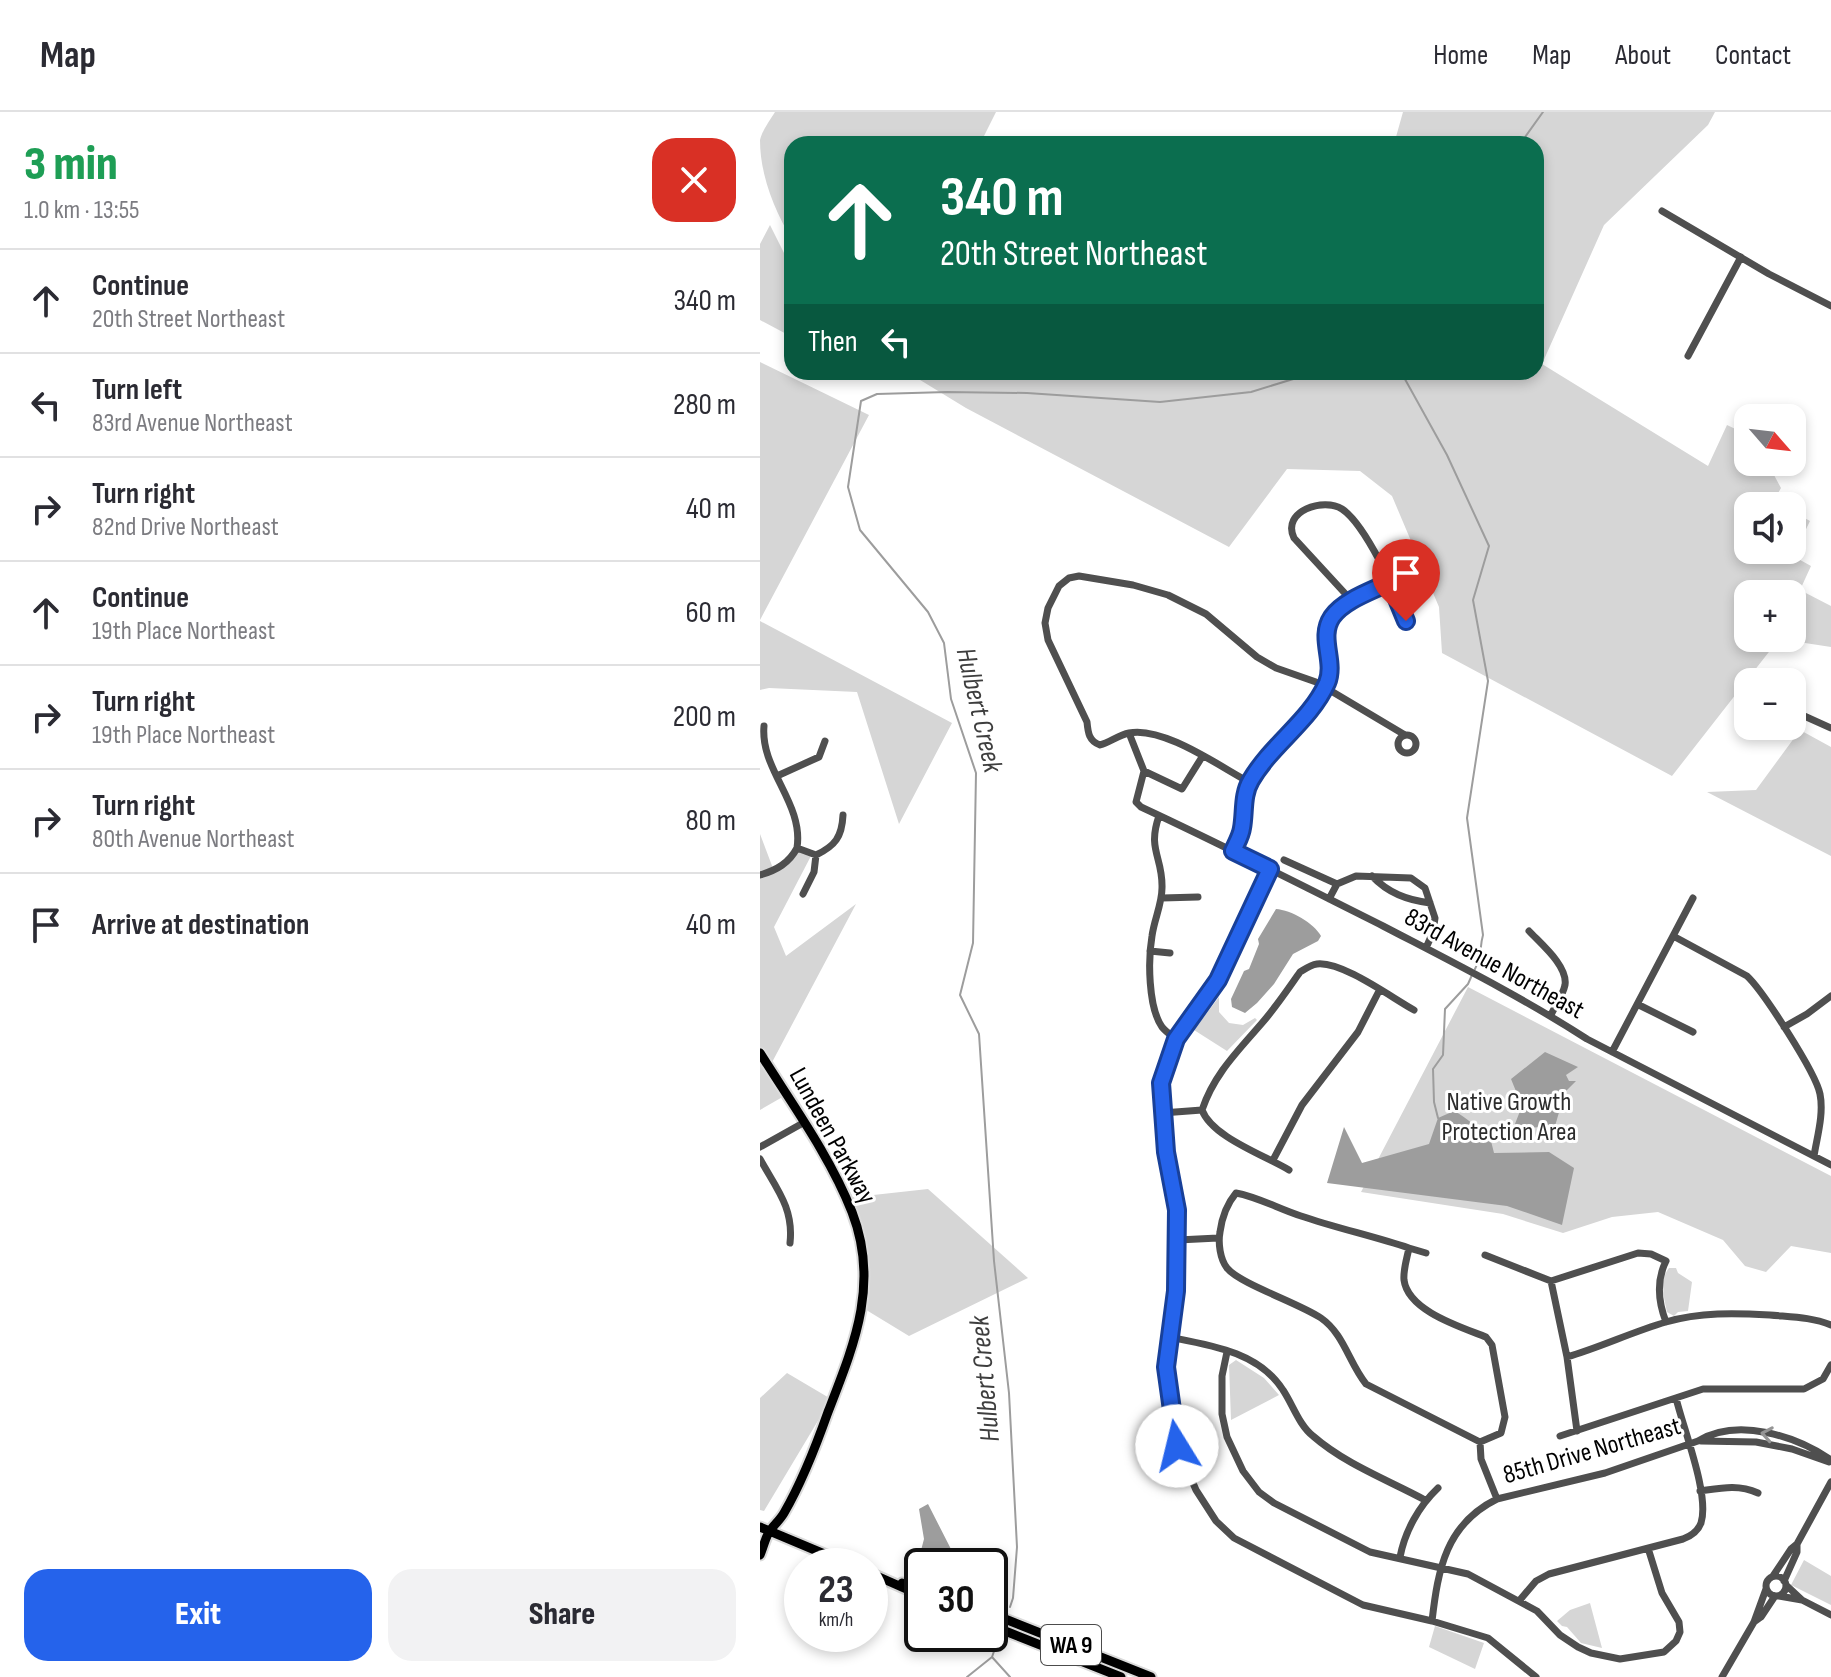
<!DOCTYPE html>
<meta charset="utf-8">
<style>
:root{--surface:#fff;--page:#f2f2f3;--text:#2b2b33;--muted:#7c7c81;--line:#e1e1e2;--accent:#2563eb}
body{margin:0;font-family:"Sofia Sans Condensed",sans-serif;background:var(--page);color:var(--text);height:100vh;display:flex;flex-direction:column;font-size:30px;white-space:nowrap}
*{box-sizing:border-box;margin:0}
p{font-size:26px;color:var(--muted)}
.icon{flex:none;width:44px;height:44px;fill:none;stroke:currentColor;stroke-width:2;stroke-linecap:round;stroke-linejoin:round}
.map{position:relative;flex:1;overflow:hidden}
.panel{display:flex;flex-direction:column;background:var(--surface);width:760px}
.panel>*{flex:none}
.guide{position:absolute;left:24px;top:24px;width:760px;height:244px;border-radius:24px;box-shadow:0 4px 12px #0003;background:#0b6e4f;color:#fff;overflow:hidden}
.needle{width:52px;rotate:118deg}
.tools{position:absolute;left:974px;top:292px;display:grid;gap:16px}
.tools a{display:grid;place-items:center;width:72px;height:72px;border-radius:16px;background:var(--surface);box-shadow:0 4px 12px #0003;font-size:40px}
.speed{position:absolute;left:24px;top:1436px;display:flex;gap:16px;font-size:40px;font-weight:700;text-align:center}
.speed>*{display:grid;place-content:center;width:104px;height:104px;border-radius:50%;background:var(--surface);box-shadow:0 4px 12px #0003;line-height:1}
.speed small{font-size:20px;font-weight:400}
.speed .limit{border:4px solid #111;border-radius:12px;background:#fff;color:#111}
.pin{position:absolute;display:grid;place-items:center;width:68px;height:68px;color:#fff;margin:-82px -34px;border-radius:50% 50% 50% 0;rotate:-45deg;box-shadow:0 0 8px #0007}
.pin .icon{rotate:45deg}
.me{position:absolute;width:88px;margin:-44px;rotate:351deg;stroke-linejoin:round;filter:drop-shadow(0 0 6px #0008)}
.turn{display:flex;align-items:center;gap:28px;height:168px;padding:0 24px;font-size:36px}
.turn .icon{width:104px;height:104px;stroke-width:2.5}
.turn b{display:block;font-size:56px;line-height:68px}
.then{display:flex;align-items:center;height:76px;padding:0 24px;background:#0003;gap:16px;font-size:30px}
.round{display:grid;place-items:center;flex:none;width:84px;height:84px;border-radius:24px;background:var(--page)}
.headline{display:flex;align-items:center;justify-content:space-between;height:136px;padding:0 24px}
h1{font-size:48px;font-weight:800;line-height:60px;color:#1e9e55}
.button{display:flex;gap:16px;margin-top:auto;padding:16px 24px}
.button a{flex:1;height:92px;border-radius:24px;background:var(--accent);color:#fff;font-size:32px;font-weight:800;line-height:92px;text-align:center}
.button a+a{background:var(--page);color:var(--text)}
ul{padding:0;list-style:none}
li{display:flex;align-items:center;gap:24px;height:104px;padding:0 24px;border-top:2px solid var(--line)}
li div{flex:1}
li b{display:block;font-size:30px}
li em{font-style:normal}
header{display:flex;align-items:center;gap:48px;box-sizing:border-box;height:112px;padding:0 40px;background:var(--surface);border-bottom:2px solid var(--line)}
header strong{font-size:38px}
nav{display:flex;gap:44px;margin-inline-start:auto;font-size:28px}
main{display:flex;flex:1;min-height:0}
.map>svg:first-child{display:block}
</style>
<header>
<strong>Map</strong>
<nav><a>Home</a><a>Map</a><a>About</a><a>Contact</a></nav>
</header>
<main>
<section class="panel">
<div class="headline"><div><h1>3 min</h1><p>1.0 km · 13:55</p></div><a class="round" style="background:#d93025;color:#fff"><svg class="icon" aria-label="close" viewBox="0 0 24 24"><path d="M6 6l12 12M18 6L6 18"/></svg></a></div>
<ul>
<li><svg class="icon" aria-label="ahead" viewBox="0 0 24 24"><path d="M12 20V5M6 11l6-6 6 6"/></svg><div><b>Continue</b><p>20th Street Northeast</p></div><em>340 m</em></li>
<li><svg class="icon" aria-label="left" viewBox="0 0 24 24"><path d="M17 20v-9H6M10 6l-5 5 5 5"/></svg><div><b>Turn left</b><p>83rd Avenue Northeast</p></div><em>280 m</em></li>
<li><svg class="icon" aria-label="right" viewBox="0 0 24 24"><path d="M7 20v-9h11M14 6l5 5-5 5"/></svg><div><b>Turn right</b><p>82nd Drive Northeast</p></div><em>40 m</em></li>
<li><svg class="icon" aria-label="ahead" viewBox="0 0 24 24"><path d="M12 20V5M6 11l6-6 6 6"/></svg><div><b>Continue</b><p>19th Place Northeast</p></div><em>60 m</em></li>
<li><svg class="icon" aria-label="right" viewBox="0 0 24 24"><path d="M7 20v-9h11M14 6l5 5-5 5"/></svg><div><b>Turn right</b><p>19th Place Northeast</p></div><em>200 m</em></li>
<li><svg class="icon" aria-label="right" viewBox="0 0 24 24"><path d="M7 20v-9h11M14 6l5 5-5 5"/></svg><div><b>Turn right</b><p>80th Avenue Northeast</p></div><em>80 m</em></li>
<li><svg class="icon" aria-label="arrive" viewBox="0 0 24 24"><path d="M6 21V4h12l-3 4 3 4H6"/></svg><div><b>Arrive at destination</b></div><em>40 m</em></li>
</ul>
<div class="button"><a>Exit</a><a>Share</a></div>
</section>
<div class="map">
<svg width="1071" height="1565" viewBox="0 0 1071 1565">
<rect width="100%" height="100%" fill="#fff"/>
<path fill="#d6d6d6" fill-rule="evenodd" d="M15,0H236L220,32H32V128C15,99 0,64 0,28C2,19 10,8 15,0Z
M643,0H955L948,13L844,113L782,252L948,354L967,313L988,323V350H1007L1021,376L1014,388L1024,394H988V438H1032V399L1050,409L1033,444L1051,454L1040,478L1071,494V535L1019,527L912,664L682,541L679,495L632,384L600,359L527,357L469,435L206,296L147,260H776V32H634ZM988,482H1032V526H988Z
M10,113L32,157V225L0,208V132Z
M0,250L109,303L0,508Z
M0,509L192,611L139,712L97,580L9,576L0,578Z
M1040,618L1071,635V744L947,680L996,678Z
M0,722L14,759L37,736L52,742L14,815L26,844L96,792L9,956L26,983L0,998Z
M708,875L1071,1064V1141L1031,1134L1006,1160L985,1154L963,1128L898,1100L852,1105L803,1121L743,1102L601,1080Z
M459,885V900L469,911L483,913L495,906L497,908L467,939L434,918Z
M168,1077L268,1166L149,1224L103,1196L102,1134L86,1086Z
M909,1156H916L918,1161L932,1170L928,1199L918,1200L914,1204L907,1200C904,1186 899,1168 909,1156Z
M476,1248L504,1266L519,1283L471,1308L469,1253Z
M27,1261L71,1287L4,1399L0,1398V1286Z
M1044,1448L1071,1464V1493L1031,1473Z
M830,1491L842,1536L821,1531L807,1515L802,1514L797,1509L810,1498Z
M675,1514L724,1531L715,1557L669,1535Z"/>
<path fill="#9d9d9d" d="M516,797C531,798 554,811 561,824L558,829L533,842L514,872L497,891L485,901L472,895L471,887L484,859L489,857L499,832L498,827Z
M785,940L818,955L806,963L809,969H816L805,980L795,1014L753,1017L762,994L751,967Z
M694,999C708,1006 715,1016 729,1021L734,1041L789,1040L814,1056L802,1113L747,1094L567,1071L584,1015L602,1051L669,1032L678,1006Z
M168,1392L194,1443V1454H182L159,1446L164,1427L159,1397Z"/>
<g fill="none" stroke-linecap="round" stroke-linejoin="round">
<path stroke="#9d9d9d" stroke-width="2" d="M760,32L783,0
M641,260L687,343L729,434L713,488L728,569L707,706L723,823C719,837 723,841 715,857
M678,1006L674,990L673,957L683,943L685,897L708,872L712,863
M250,1495L253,1486L257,1435L249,1281L234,1149L219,922L200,883L213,831L216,661L191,587L184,531L168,500L100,418L88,375L101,289L117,282L187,280L267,281L400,290L491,280L556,260
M232,1545L250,1565
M207,1565L232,1545L238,1528"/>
<g stroke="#dbdbdb" stroke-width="13">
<path id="major" d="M0,941C32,992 70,1044 92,1100C120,1172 94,1233 68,1300C56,1334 42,1370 24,1401C20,1408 13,1414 9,1420C5,1427 3,1436 0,1443
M0,1415L93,1454
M110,1461L162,1484
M142,1471L162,1476
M230,1501L391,1565
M230,1513L361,1565"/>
</g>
<path stroke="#4f4f4f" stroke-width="7" d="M902,99L1009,162L1071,194
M928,244L981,145
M592,489L534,426C521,399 564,385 582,397C605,412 638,483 646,509
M1042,603L1071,616
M4,614C0,658 44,691 37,736L56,743
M369,621L384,659L376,690L381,695C463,733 543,774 623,814C692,850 762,885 827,927L1071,1053
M638 632a9 9 0 1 1 18 0a9 9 0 1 1-18 0Z
M384,659L422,677L442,645
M17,664L59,645L65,629
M489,670C459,654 403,614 369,621C359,623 350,630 340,633C329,629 328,621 327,610L288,528L285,511L288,496L299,474L309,466L319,464L373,473L408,483L446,502L497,545L516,556L556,570L645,623
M399,704C387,738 403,745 402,776C402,792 394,808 392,824C388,847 388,895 402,915C406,920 411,923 416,927
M473,739C476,732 481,724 482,716C485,700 482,683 491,668C512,632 550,609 567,571C576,549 558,526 572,505C584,488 612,479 630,470
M524,748L577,772
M510,757L458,868L416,927L401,971L406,1040L417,1098L416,1179L406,1255L417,1334L436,1378L456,1409L474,1426L603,1493L672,1509L728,1526L776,1565
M0,763C17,758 29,751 37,736
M612,764C628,781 647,788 670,791
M43,782L54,760L56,743C75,734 82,725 83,703
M402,786L438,785
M569,787L577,772L596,764L651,766L665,776L675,806L673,820L666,836
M769,819C781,832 808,854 805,873C803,883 795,894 791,903
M915,825L987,864C1003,879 1056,961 1060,982C1064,1002 1057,1025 1054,1044
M390,839L410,841
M879,893L933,920
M1024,915L1047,902L1071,884
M852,940L933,786
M442,998C454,962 478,939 502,911C516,895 528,877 540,860C545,857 550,853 557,852C582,849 632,886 654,898
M402,1001L442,998C452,1025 504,1043 529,1058
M0,1035L43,1011
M0,1047C16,1076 34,1096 30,1131
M513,1048L542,993L598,920L619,879
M418,1128L458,1126
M649,1136L666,1141
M725,1143L791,1169L878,1141L891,1142L906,1149C896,1169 898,1189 906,1210
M791,1169L807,1245L817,1319
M409,1225C450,1233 499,1240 523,1278C533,1293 539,1313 553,1324C585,1352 628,1368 665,1388
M467,1240L462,1264V1302L467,1325L483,1359L499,1380L514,1391L610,1440L708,1462L777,1499L800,1523L818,1535L831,1541L860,1547L904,1540L916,1529L920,1520L919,1510L902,1481L888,1436
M807,1245C841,1235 872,1220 906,1210C940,1200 975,1201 1010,1203C1031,1205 1052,1205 1071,1213
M800,1324L943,1277H1044L1063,1267L1071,1253
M941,1329L996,1330L1032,1337L1069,1350
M720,1330L606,1272C589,1251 584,1222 561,1206C539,1191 480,1172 467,1156C460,1147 458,1131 460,1120C462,1105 466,1093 476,1081C498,1085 519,1097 541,1104C576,1116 613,1124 649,1136C647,1146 643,1158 644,1168C648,1199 701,1215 726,1225L732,1233L745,1305L741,1321L720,1330L721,1347L737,1387
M940,1379C961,1376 978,1372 998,1381
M640,1445C645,1419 659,1394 678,1376
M1013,1464L1031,1437L1037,1432L1071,1370
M1006 1474a10 10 0 1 1 20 0a10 10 0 1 1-20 0Z
M1024,1469L1037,1440V1432
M1026,1473L1042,1488
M1019,1484L1042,1488L1071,1503
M759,1489L776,1469L789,1462L923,1427C931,1424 938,1419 941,1411C950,1383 923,1316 916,1286
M672,1509C678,1457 686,1412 737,1387L845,1361L938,1329C978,1305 1036,1324 1071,1348
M994,1510L1001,1505L1015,1484
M962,1565L994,1510L1006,1477"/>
<use href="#major" stroke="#000" stroke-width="9"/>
</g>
<defs><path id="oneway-chevron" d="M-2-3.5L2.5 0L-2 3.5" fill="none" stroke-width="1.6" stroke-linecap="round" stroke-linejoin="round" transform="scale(2)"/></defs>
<use stroke="#959595" href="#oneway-chevron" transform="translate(1007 1322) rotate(-170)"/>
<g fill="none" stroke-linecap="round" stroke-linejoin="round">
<g stroke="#184099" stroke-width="20">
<path id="route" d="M417,1334L406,1255L416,1179L417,1098L406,1040L401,971L416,927L458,868L510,757L473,739C476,732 481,724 482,716C485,700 482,683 491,668C512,632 550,609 567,571C576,549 558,526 572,505C584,488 612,479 630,470L646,509"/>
</g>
<use href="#route" stroke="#2563eb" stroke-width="14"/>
</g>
<g text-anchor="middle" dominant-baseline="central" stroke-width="6" stroke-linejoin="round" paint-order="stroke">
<rect fill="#fff" stroke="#4c4c4c" stroke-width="2" x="281" y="1513" width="60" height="40" rx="6"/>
<g font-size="24" font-weight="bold" fill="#000">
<text x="311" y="1533">WA 9</text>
</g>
<g font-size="26" fill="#000" stroke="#fff">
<text transform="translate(734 852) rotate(29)">83rd Avenue Northeast</text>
<text transform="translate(72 1024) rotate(61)">Lundeen Parkway</text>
<text transform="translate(832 1339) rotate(-16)">85th Drive Northeast</text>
</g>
<g font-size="26" fill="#2d2d2d" stroke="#fff">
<text x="749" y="990">Native Growth<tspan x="749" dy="30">Protection Area</tspan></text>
</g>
<g font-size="28" font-style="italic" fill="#3e3e3e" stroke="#fff">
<text transform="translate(219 598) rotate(77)">Hulbert Creek</text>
<text transform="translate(225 1267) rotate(-95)">Hulbert Creek</text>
</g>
</g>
</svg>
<div class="tools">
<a><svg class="needle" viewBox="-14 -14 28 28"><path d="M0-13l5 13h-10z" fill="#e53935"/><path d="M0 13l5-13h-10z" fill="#7c7c81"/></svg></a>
<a><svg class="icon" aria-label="sound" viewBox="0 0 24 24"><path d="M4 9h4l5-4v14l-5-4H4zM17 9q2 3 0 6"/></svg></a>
<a>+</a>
<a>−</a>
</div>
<div class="speed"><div>23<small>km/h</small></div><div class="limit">30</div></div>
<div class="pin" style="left:646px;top:509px;background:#d93025"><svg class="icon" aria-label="arrive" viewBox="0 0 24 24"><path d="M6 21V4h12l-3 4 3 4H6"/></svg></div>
<svg class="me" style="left:417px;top:1334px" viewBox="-20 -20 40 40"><circle r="19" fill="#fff"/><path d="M0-13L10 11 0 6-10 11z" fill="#2563eb"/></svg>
<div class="guide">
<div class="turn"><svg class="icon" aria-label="ahead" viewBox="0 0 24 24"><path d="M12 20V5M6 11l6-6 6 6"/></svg><div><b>340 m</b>20th Street Northeast</div></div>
<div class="then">Then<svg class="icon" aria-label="left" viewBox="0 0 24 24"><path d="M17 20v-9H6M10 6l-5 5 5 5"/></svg></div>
</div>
</div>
</main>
